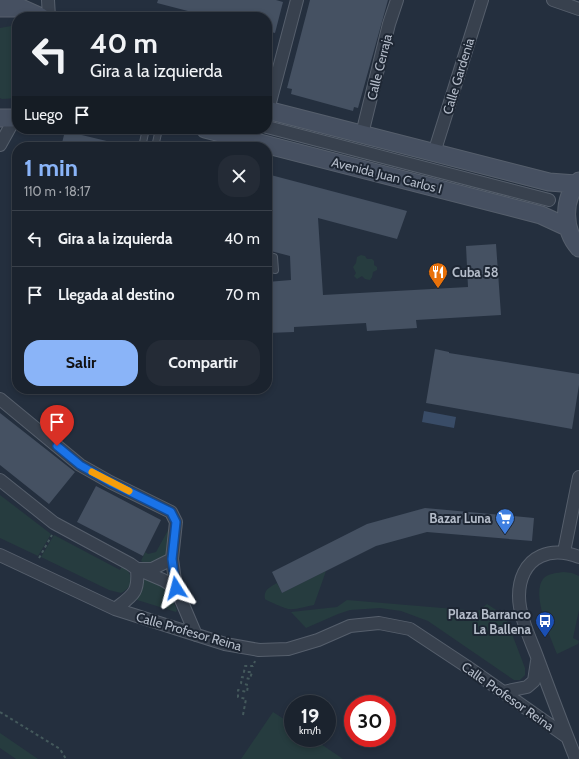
<!DOCTYPE html>
<html lang="es">
<meta charset="utf-8">
<style>
:root{--surface:#1b232e;--page:#242b36;--text:#f1f3f6;--muted:#a0a4aa;--line:#39404a;--accent:#8ab4f8}
body{margin:0;font-family:Cabin,sans-serif;background:var(--page);color:var(--text);height:100vh;display:flex;flex-direction:column;font-size:15px;white-space:nowrap}
*{box-sizing:border-box;margin:0}
p{font-size:13px;color:var(--muted)}
.icon{flex:none;width:22px;height:22px;fill:none;stroke:currentColor;stroke-width:2;stroke-linecap:round;stroke-linejoin:round}
.map{position:relative;flex:1;overflow:hidden}
.sheet{position:absolute;left:12px;top:142px;width:260px;height:252px;display:flex;flex-direction:column;background:var(--surface);border-radius:16px;box-shadow:0 2px 6px #0003,0 0 0 1px var(--line)}
.sheet>*{flex:none}
.banner{position:absolute;left:12px;top:12px;width:260px;height:122px;border-radius:16px;box-shadow:0 2px 6px #0003,0 0 0 1px var(--line);background:#1b232e;color:var(--text);overflow:hidden}
.speed{position:absolute;left:284px;top:695px;display:flex;gap:8px;font-size:20px;font-weight:700;text-align:center}
.speed>*{display:grid;place-content:center;width:52px;height:52px;border-radius:50%;background:var(--surface);box-shadow:0 2px 6px #0003,0 0 0 1px var(--line);line-height:1}
.speed small{font-size:10px;font-weight:400}
.speed .limit{border:6px solid #d22;background:#fff;color:#111}
.pin{position:absolute;display:grid;place-items:center;width:34px;height:34px;color:#fff;margin:-41px -17px;border-radius:50% 50% 50% 0;rotate:-45deg;box-shadow:0 0 4px #0007}
.pin .icon{rotate:45deg}
.me{position:absolute;width:44px;margin:-22px;rotate:351deg;stroke-linejoin:round;filter:drop-shadow(0 0 3px #0008)}
.turn{display:flex;align-items:center;gap:14px;height:84px;padding:0 12px;font-size:18px}
.turn .icon{width:52px;height:52px;stroke-width:2.5}
.turn b{display:block;font-size:28px;line-height:34px}
.then{display:flex;align-items:center;height:38px;padding:0 12px;background:#0003;gap:8px;font-size:15px}
.round{display:grid;place-items:center;flex:none;width:42px;height:42px;border-radius:16px;background:var(--page)}
.head{display:flex;align-items:center;justify-content:space-between;height:68px;padding:0 12px}
h1{font-size:24px;font-weight:800;line-height:30px;color:var(--accent)}
.action{display:flex;gap:8px;margin-top:auto;padding:8px 12px}
.action a{flex:1;height:46px;border-radius:16px;background:var(--accent);color:#111;font-size:16px;font-weight:800;line-height:46px;text-align:center}
.action a+a{background:var(--page);color:var(--text)}
ul{padding:0;list-style:none}
li{display:flex;align-items:center;gap:12px;height:56px;padding:0 12px;border-top:1px solid var(--line)}
li div{flex:1}
li b{display:block;font-size:15px}
li em{font-style:normal}
.map>svg:first-child{display:block}
</style>
<div class="map">
<svg width="579" height="759" viewBox="0 0 579 759">
<rect width="100%" height="100%" fill="#242f3e"/>
<path fill="#263c3f" d="M11,26L17,28V98L2,99L0,98V28Z
M361,255L365,256L367,259H372L374,261V265L377,267V270L373,272L372,277L370,280L365,279L362,276L357,279L354,276L356,273L353,267L356,263L357,257Z
M0,495L51,534L38,556L0,538Z
M172,523L168,556C159,562 151,567 141,561L145,552L148,554L156,552Z
M54,535L120,570L122,565C133,573 135,586 121,593L109,590L41,557Z
M326,571L314,605C307,606 296,610 288,609C285,608 267,601 265,599C263,590 270,587 277,583L282,593Z
M564,572L572,573L579,576V610L573,638L579,641L578,644L557,654C551,638 531,595 543,579C548,573 557,573 564,572Z
M143,578L167,587L177,610L176,612L134,599C140,592 143,587 143,578Z
M347,600L478,611L487,604L501,613L507,621L525,668V675L520,680H514L428,621L401,611L380,608L350,610L338,614L306,628L291,612L337,607Z
M273,712L293,725V738H312L343,759H241Z
M0,733L38,759H16L0,748Z"/>
<path fill="#394c67" d="M424,411L456,417L454,428L422,422Z"/>
<path fill="#455162" d="M158,0H276L283,2L275,33L267,31V17H211L157,3Z
M310,0H388L358,108L354,107L353,111L291,94L292,89L287,88Z
M65,131L115,143L114,147H61Z
M267,174L407,211L397,239L318,218L323,295L468,287L466,246L496,244L501,315L416,320L417,328L367,331L366,323L294,327V332L267,333V282L291,280L290,256L267,250Z
M435,349L449,352V353L579,374V385L572,429L426,403Z
M0,413L75,472L49,504L0,465Z
M96,486L161,520L143,556L77,522Z
M425,508L534,518L532,541L427,532L376,546L282,593L272,572L367,524Z"/>
<g fill="none" stroke-linecap="round" stroke-linejoin="round">
<g stroke="#565f6c" stroke-width="8">
<path id="lane" d="M142,147L146,129
M155,147L159,129
M267,256L274,257L275,270"/>
</g>
<g stroke="#565f6c" stroke-width="14">
<path id="street" d="M48,0L49,17
M553,0L579,9
M268,110L297,0
M267,127L549,200
M362,134L389,24L397,0
M0,145L15,118
M434,153L482,0
M0,399L80,465L110,482L171,512L176,522L172,559L152,569H137
M0,480L54,523L130,564L137,569C139,593 133,595 115,609
M564,552L579,477
M0,555L115,609L225,644L259,650L288,649L318,640L350,626L379,623L410,629L466,666L567,737
M172,559L176,588L196,635
M142,571L163,580L176,588
M503,692L527,687L534,681L537,661
M576,759C562,724 549,689 536,654C529,636 519,615 519,596C519,580 525,563 541,556C554,550 566,552 579,557"/>
</g>
<g stroke="#565f6c" stroke-width="19">
<path id="secondary" d="M0,8H21L41,17
M267,110L549,182L576,184
M0,118H17
M205,129L541,215L567,227
M579,181C562,199 563,230 579,248"/>
</g>
<path stroke="#44595c" stroke-width="2" stroke-dasharray="3 3" stroke-linecap="butt" d="M39,558L52,535
M0,712L60,749L66,759
M243,715L246,699L238,697V690L247,692L248,685L241,683L242,677L250,679L252,672H244L245,666H253L255,661"/>
<use href="#lane" stroke="#38414e" stroke-width="6"/>
<use href="#street" stroke="#38414e" stroke-width="12"/>
<use href="#secondary" stroke="#465061" stroke-width="17"/>
</g>
<g fill="none" stroke-linecap="round" stroke-linejoin="round">
<g stroke="#114b97" stroke-width="10">
<path id="route" d="M57,446L80,465L110,482L171,512L176,522L172,559L176,588"/>
</g>
<use href="#route" stroke="#1a73e8" stroke-width="7"/>
<path stroke="#f59e0b" stroke-width="7" d="M92,472L129,491"/>
</g>
<defs>
<g id="restaurant-pin" transform="scale(1)"><path d="M0 17L-7.5 6A9.5 9.5 0 1 1 7.5 6Z" fill="#e8710a" stroke="#1d2633"/><path d="M-5-6h1v4h1v-4h1v4h1v-4h1v5L-1.5 .5V6h-2V.5L-5-1ZM5-6V6H3V1.5H1.5Q1.5-4 5-6Z" fill="#fff"/></g>
<g id="supermarket-pin" transform="scale(1)"><path d="M0 17L-7.5 6A9.5 9.5 0 1 1 7.5 6Z" fill="#3f7fe0" stroke="#1d2633"/><path d="M-6-5.5h2.5l.6 2H6L4.5 2H-2.5L-4.4-4H-6ZM-1.5 3.2a1.3 1.3 0 1 0 .1 0ZM3 3.2a1.3 1.3 0 1 0 .1 0Z" fill="#fff"/></g>
<g id="bus-pin" transform="scale(1)"><path d="M0 17L-7.5 6A9.5 9.5 0 1 1 7.5 6Z" fill="#1a4fb4" stroke="#1d2633"/><path d="M-5-6H5V4H4V6H2V4H-2V6H-4V4H-5ZM-3.5-4V0h7V-4ZM-3.5 1.2v1.5H-2V1.2ZM2 1.2v1.5H3.5V1.2Z" fill="#fff"/></g>
</defs>
<g fill-rule="evenodd">
<use href="#restaurant-pin" x="438" y="272"/>
<use href="#supermarket-pin" x="505" y="518"/>
<use href="#bus-pin" x="545" y="621"/>
</g>
<g text-anchor="middle" dominant-baseline="central" stroke-width="4" stroke-linejoin="round" paint-order="stroke">
<g font-size="13" fill="#b4bcc9" stroke="#1d2633">
<text transform="translate(379 67) rotate(-76)">Calle Cerraja</text>
<text transform="translate(458 76) rotate(-73)">Calle Gardenia</text>
<text transform="translate(387 175) rotate(14)">Avenida Juan Carlos I</text>
<text transform="translate(189 631) rotate(16)">Calle Profesor Reina</text>
<text transform="translate(508 696) rotate(35)">Calle Profesor Reina</text>
</g>
<g font-size="13" font-weight="bold" fill="#b4bcc9" stroke="#1d2633" text-anchor="end">
<text x="452" y="272" text-anchor="start">Cuba 58</text>
<text x="491" y="518">Bazar Luna</text>
<text x="531" y="614">Plaza Barranco<tspan x="531" dy="15">La Ballena</tspan></text>
</g>
</g>
</svg>
<div class="speed"><div>19<small>km/h</small></div><div class="limit">30</div></div>
<div class="pin" style="left:57px;top:446px;background:#d93025"><svg class="icon" aria-label="arrive" viewBox="0 0 24 24"><path d="M6 21V4h12l-3 4 3 4H6"/></svg></div>
<svg class="me" style="left:176px;top:588px" viewBox="-20 -20 40 40"><path d="M0-17L14 15 0 8-14 15z" fill="#1a73e8" stroke="#fff" stroke-width="4"/></svg>
<div class="banner">
<div class="turn"><svg class="icon" aria-label="left" viewBox="0 0 24 24"><path d="M17 20v-9H6M10 6l-5 5 5 5"/></svg><div><b>40 m</b>Gira a la izquierda</div></div>
<div class="then">Luego<svg class="icon" aria-label="arrive" viewBox="0 0 24 24"><path d="M6 21V4h12l-3 4 3 4H6"/></svg></div>
</div>
<section class="sheet">
<div class="head"><div><h1>1 min</h1><p>110 m · 18:17</p></div><a class="round"><svg class="icon" aria-label="close" viewBox="0 0 24 24"><path d="M6 6l12 12M18 6L6 18"/></svg></a></div>
<ul>
<li><svg class="icon" aria-label="left" viewBox="0 0 24 24"><path d="M17 20v-9H6M10 6l-5 5 5 5"/></svg><div><b>Gira a la izquierda</b></div><em>40 m</em></li>
<li><svg class="icon" aria-label="arrive" viewBox="0 0 24 24"><path d="M6 21V4h12l-3 4 3 4H6"/></svg><div><b>Llegada al destino</b></div><em>70 m</em></li>
</ul>
<div class="action"><a>Salir</a><a>Compartir</a></div>
</section>
</div>
